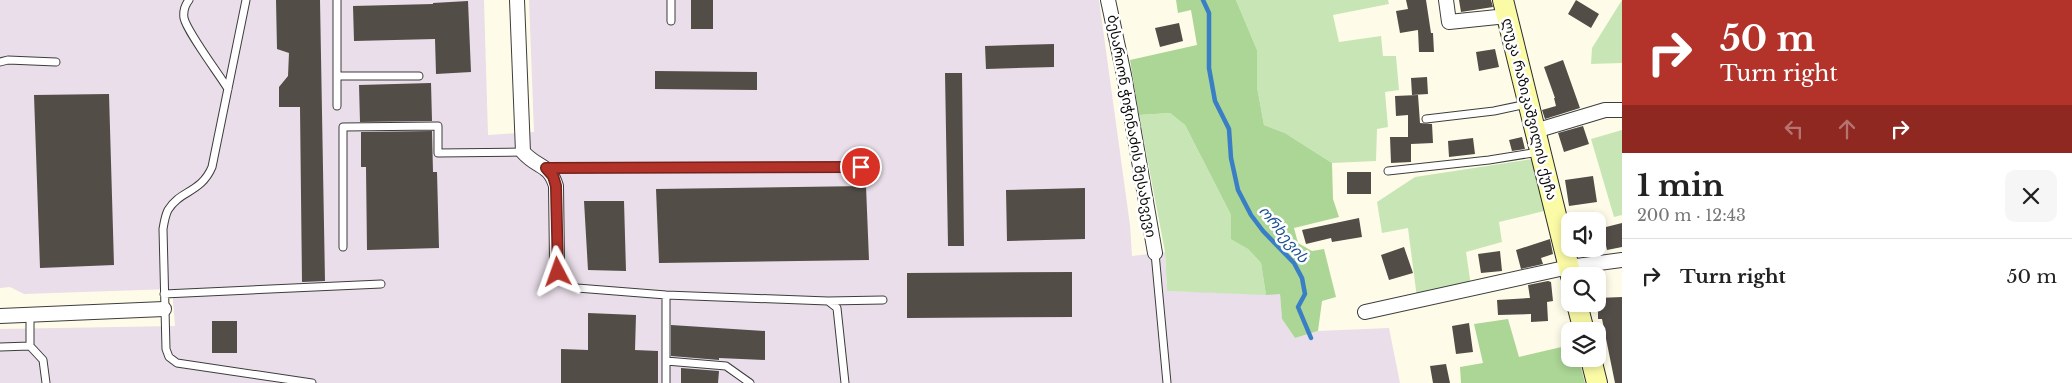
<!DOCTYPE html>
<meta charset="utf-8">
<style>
:root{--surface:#fff;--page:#f6f6f6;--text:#222;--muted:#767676;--line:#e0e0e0}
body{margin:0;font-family:"Libre Baskerville","Noto Sans Georgian",serif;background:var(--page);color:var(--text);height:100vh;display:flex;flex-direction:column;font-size:19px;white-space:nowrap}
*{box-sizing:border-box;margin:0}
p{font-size:16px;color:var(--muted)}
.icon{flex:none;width:28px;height:28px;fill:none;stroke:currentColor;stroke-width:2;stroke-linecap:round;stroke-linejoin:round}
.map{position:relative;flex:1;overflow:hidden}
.side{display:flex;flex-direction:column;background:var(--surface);width:450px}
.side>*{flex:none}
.guide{background:#b3332a;color:#fff;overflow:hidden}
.tools{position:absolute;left:1561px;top:212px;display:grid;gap:10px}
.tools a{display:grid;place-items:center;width:45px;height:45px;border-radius:10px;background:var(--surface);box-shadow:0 2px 8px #0003;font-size:25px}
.pin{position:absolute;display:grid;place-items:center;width:42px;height:42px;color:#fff;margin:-21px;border:2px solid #fff;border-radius:50%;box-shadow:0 1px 5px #0007}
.me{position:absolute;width:55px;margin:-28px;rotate:356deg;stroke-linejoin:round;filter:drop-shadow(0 0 4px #0008)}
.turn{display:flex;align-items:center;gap:18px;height:105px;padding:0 15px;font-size:22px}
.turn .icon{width:65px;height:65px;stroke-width:2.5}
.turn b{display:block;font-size:35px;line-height:42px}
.lanes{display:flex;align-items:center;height:48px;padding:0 15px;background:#0003;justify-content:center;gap:25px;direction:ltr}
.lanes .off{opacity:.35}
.round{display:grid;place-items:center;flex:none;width:52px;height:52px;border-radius:10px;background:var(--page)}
.summary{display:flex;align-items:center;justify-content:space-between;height:85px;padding:0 15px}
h1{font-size:30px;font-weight:700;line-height:38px}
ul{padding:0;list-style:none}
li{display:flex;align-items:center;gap:15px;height:75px;padding:0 15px;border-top:1px solid var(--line)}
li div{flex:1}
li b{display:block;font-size:19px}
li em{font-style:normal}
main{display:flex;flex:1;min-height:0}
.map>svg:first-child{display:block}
</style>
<main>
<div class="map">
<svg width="1622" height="383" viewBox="0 0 1622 383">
<rect width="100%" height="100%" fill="#fefce8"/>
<path fill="#e9dee9" d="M0,0H484L488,135L534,132L529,0H1099L1130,225L1132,256L1165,252L1167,291L1280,294L1282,319L1295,338L1318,331L1389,328L1400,383H0V329L175,326L172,289L24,294L10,287L0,288Z"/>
<path fill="#c8e6b5" d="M1236,0H1388L1389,4L1333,15L1339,42L1381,36L1383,56H1396L1399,90L1385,92L1388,127L1377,129L1376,161L1332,163L1285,133L1264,125L1257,87V50Z
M1622,0V63L1591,64L1592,48Z
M1170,113L1185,125L1231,215V238L1248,249L1261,263L1266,295L1167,291L1165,252L1139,115Z
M1622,130V215L1614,217L1591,139Z
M1533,159L1548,210L1499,222L1502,242L1466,252L1471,286L1417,298L1408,228L1382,233L1377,202L1415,177Z"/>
<path fill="#abd695" d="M1176,0H1236L1257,50V87L1264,125L1285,133L1332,163L1333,199L1339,217L1294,228L1298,243L1312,251L1324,249L1336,297L1322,301L1318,331L1295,338L1282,319L1280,294L1266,295L1261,263L1248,249L1231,239V215L1185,125L1170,113L1139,115L1130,60L1197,45L1191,10L1178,13Z
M1508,319L1519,357L1570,345V359H1579L1585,383H1461L1460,367L1483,363L1474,324Z"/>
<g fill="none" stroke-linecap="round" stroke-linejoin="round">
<path stroke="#3a7ec6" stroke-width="4.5" d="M1203,0L1209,13V68L1215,101L1229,129L1231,158L1238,190L1251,215L1263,231L1294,263L1302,278L1305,294L1298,307L1311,338"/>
</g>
<path fill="#524d47" d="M276,0H320L325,281L302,282L300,107H279V87L288,76L289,53L277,49Z
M691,0H713V29H691Z
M1406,0H1426L1431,33H1433L1434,52H1419L1418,30L1400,33L1396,11L1408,9Z
M1459,0H1491L1493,7L1461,12Z
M1576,0L1599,14L1591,28L1568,14Z
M468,1L471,72L436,74L435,39L354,41L353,6L433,4V3Z
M1179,23L1183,41L1160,47L1155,28Z
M1054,44V67L986,69L985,46Z
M1495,49L1499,67L1479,71L1476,52Z
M1563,60L1580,108L1545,119L1542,110L1556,106L1554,98H1555L1544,67Z
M655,71L757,72V90L655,89Z
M945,73H962L964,246H948Z
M1427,77L1428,94L1412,95L1411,78Z
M431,83L432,121L360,122L359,85Z
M109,94L114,265L40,268L34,95Z
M1418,95L1420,123L1432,124L1433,143L1411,144V162L1391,163L1390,137H1408V115L1396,116L1395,96Z
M1583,126L1589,144L1564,152L1558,133Z
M432,131L433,172H437L439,248L367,250L366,167H361V132Z
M1522,137L1525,149L1512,151L1509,140Z
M1473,138L1475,154L1449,157L1448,141Z
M1347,172H1371V194H1347Z
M1593,176L1597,202L1569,206L1565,180Z
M866,186L869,260L659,263L656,189Z
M1085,188V239L1007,241L1006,190Z
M584,201H624L626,271L588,270Z
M1359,218L1362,237L1332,242L1331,238L1306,244L1302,230Z
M1622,223V247L1607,250L1602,228Z
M1550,239L1553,254L1541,258L1543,264L1521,269L1516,250Z
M1404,247L1413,273L1389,280L1381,255Z
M1500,251L1502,271L1481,273L1478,254Z
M1072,272V317L907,318V273Z
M1548,281L1551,282L1553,301L1547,302L1548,321L1531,322V314L1498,315L1497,300L1530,298L1528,285Z
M1622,297V383H1615L1602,319H1598V298Z
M588,313L636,315L635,350L658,351V383H561V349L588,350Z
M212,321H237V353H212Z
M1469,323L1473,352L1456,354L1452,326Z
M671,325L765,331V360L719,358V360L671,356Z
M1446,364L1450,383H1433L1430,366Z
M681,368L719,371L718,383H681Z"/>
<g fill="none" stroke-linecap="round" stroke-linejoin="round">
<g stroke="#3d3d3d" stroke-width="9">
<path id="lane" d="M189,0C185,5 183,11 184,18C187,32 219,74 228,89
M246,0L212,167C201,193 180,190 168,210C165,216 164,223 163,229L166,349L169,357L177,363L312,383
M337,0V106
M671,0V21
M0,62L8,60L56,62
M337,76H419
M1426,119L1494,111L1527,104
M546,168L861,167
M1388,171L1489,160L1539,152
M343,247V127L438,126V153L523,152
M1155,253L1167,383
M557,260C559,276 563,282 577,288L666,295L828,301L837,308L845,383
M164,294L381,284
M666,295V383
M828,301L883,300
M30,314V346L43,360L46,383
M0,347L30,346
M666,361L726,366L750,383"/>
</g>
<g stroke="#3d3d3d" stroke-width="16">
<path id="street" d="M517,0L523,152C538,169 549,163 556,186L557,260
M1108,0L1124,75L1155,253
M1446,0L1449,22L1507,16
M1535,131L1605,110H1622
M1365,312L1569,267L1622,260
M0,316L164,309"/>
</g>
<g stroke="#2c2c2c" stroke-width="22">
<path id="secondary" d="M1503,0L1571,276
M1577,304L1584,331
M1591,359L1597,383"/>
</g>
<use href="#lane" stroke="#fff" stroke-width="7"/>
<use href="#street" stroke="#fff" stroke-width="14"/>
<use href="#secondary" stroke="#fbfba6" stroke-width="20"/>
</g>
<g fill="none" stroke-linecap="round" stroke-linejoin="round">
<g stroke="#74211b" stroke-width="12">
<path id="route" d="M558,272L556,186L553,176L546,168L861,167"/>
</g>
<use href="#route" stroke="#b3332a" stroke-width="9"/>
</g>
<g text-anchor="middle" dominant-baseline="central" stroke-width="5" stroke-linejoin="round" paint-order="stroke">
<g font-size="14" fill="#0a0a0a" stroke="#fff">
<text transform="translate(1530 109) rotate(76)">ლუკა რაზიკაშვილის ქუჩა</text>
<text transform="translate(1132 126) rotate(80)">ბესარიონ ჭიჭინაძის შესახვევი</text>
</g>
<g font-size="15" font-style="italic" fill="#1b5195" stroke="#fff">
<text transform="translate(1284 234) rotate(51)">ორხევის</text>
</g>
</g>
</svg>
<div class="tools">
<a><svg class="icon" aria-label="sound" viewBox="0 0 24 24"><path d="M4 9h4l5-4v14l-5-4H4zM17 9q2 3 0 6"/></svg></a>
<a><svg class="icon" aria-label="search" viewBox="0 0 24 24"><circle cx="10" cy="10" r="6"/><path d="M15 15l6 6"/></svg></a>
<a><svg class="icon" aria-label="layers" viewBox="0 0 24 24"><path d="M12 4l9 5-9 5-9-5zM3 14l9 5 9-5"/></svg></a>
</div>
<div class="pin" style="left:861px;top:167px;background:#d93025"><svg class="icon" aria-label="arrive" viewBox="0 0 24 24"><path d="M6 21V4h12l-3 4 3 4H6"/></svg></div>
<svg class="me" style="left:558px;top:272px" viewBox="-20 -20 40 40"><path d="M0-17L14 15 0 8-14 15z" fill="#b3332a" stroke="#fff" stroke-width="4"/></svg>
</div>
<section class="side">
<div class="guide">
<div class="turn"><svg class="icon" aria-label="right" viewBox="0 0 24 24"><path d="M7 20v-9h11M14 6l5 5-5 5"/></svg><div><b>50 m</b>Turn right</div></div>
<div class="lanes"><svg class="icon off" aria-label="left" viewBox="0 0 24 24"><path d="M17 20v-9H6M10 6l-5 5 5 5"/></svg><svg class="icon off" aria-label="ahead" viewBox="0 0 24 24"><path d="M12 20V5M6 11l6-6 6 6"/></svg><svg class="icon" aria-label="right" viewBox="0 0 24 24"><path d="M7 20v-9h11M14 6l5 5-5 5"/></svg></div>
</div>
<div class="summary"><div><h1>1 min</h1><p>200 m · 12:43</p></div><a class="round"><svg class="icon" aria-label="close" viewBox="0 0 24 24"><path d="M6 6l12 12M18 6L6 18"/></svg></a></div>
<ul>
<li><svg class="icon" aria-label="right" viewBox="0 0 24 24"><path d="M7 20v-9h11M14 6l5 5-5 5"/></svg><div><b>Turn right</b></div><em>50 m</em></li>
</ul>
</section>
</main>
